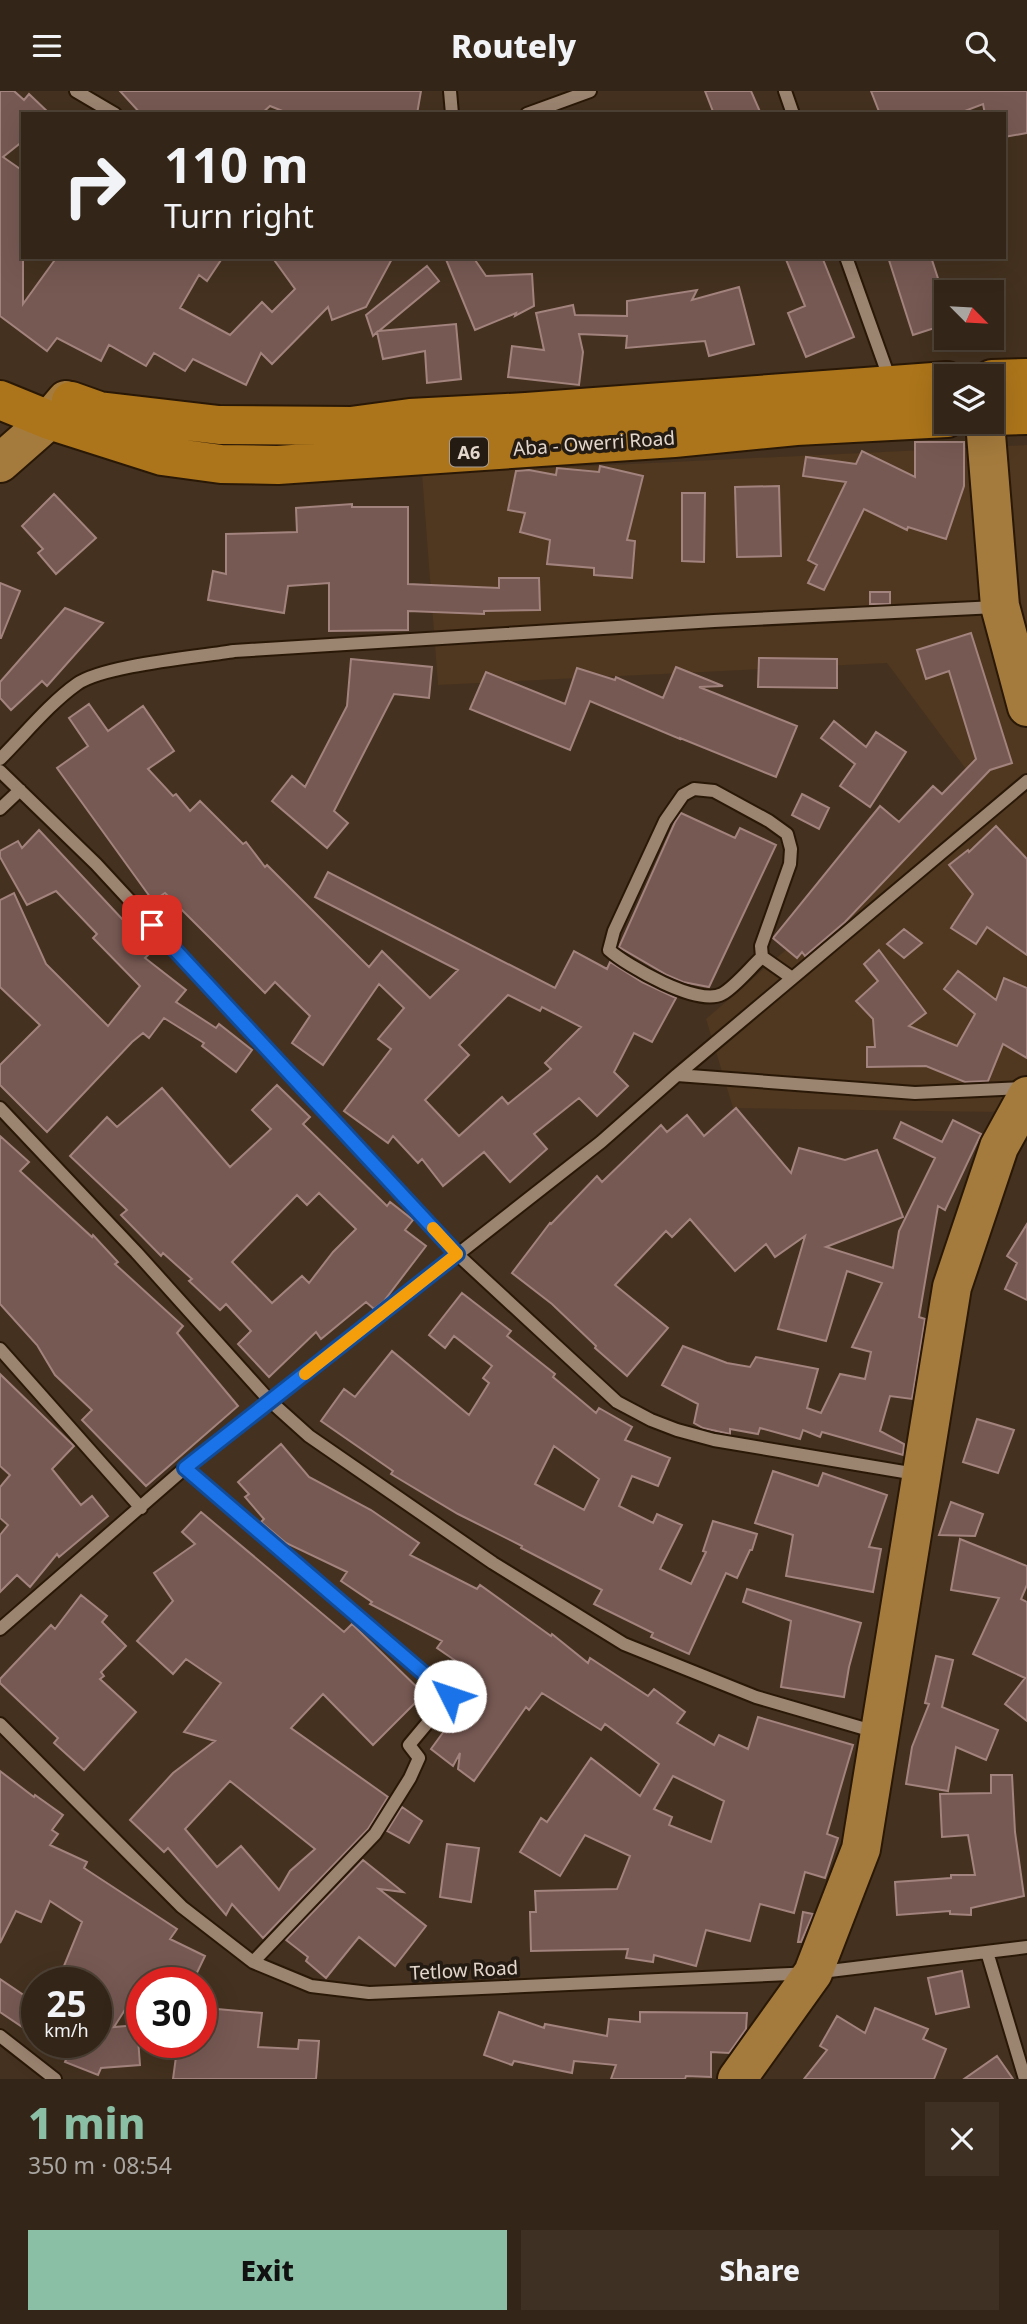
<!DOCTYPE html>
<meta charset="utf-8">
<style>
:root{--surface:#332517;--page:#3e3124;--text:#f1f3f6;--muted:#a9a5a1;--line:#4e4236;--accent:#8abfa5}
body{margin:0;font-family:"Noto Sans",sans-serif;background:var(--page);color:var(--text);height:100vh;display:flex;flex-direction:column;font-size:26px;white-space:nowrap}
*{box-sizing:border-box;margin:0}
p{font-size:23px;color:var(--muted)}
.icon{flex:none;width:38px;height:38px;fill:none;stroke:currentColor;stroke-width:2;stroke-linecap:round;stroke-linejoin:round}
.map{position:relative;height:1988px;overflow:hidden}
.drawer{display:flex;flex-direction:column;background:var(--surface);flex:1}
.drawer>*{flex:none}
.top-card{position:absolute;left:21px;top:21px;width:985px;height:147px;border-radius:0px;box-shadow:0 7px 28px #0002,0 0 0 2px var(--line);background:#332517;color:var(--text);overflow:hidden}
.needle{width:46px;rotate:114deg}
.tools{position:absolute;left:934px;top:189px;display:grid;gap:14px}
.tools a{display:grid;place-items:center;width:70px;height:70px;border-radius:0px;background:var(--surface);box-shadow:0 7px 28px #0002,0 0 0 2px var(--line);font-size:35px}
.speed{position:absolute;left:21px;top:1876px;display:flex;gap:14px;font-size:35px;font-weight:700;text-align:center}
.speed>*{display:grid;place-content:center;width:91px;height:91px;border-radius:50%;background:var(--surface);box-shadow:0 7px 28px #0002,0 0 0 2px var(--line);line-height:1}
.speed small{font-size:18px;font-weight:400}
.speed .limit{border:10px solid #d22;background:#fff;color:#111}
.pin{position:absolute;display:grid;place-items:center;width:60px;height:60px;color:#fff;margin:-30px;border-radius:14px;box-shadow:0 4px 10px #0006}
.me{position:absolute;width:77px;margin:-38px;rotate:311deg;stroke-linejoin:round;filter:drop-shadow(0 0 5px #0008)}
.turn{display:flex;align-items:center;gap:24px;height:147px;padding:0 28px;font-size:32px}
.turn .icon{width:91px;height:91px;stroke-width:2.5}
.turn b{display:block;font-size:49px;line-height:60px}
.round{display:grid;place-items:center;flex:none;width:74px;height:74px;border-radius:0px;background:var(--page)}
.headline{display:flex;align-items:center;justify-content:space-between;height:119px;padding:0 28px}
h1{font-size:42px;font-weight:800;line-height:52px;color:var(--accent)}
.cta{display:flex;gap:14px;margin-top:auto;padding:14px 28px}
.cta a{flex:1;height:80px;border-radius:0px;background:var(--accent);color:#111;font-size:28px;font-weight:800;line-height:80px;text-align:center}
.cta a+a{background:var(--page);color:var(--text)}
header{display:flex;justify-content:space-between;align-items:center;height:91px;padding:0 28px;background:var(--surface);font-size:32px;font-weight:800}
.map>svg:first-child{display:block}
</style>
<header><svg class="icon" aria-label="menu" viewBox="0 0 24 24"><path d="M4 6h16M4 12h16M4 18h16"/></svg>Routely<svg class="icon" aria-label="search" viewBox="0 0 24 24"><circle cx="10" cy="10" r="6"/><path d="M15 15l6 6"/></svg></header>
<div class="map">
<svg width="1027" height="1988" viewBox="0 0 1027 1988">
<rect width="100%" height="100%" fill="#44311f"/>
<path fill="#4f3720" d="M1027,354V1014L992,1021L733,1017L706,928L977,693L887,572L438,594L422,383Z"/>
<path fill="#775953" stroke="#a3837d" stroke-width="2" fill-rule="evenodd" d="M0,0H14L24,9L29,3L50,23H23V50L3,66L23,80V213L57,166H223L207,190L199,184L180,217L230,244L262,211L272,221L295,198L272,166H393L366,216L332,229L328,216L272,273L261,262L246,294L193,268L185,280L154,262L146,275L109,254L101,270L57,247L47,260L0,225Z
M120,0H421L417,23H290L270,15L261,23H141Z
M705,0H751L761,23H714Z
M871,0H1027V42L1004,46V23H985L983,13L957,23H880Z
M445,166H473L486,185L532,183L534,215L515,225L516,222L475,239Z
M785,166H822L854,246L806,266L788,222L805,215Z
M888,166H931L947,215V233L913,244Z
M427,175L439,190L379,240L456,233L461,288L427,292L425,260L383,268L377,241L373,245L366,224Z
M739,196L754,253L709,265L705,250L626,257L627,245L579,243L583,261L579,294L508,286L512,255L544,259L536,222L573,214L575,224L627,225V210L697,199L692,209Z
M915,351H964V395L946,448L908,436L907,439L864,418L824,499L808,492L817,474L808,469L846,391L803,385L806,366L856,373L862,360L915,386Z
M600,375L643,385L627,449L635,450L632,487L594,484V477L547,473L550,449L520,441L525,422L508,419L516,380L529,379L556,384L557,377L599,381Z
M779,395L781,465L737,466L735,396Z
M682,402H705L704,471L682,470Z
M54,403L96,447L56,483L38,462L43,458L22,435Z
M352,413V416H408V493L499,497V487H539L540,519L484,520V523L408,520V539L329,540V492L288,495L284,522L208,509L213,480L226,483V443L297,441L296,417Z
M0,492L20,500L1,547H0Z
M870,501H890V513H870Z
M65,517L103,532L47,595L42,590L11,619L0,607V591Z
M971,542L1012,672L990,679L845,831L805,865L802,861L797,867L773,847L880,715L899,731L933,695L942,703L976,668L949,580L926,588L917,559Z
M759,567L837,568V597L758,596Z
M351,568L432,576L429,607L394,603L334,720L348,732L327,757L272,710L292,685L305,696L347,615Z
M676,576L723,595L699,596L797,635L776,686L680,647V648L590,610L570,659L470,618L486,581L565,613L577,577L615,589L616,586L663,607Z
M89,613L108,640L143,615L174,660L148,678L173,705L176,703L190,720L200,710L243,753L246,751L265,776L267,774L369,876L382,860L430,907L458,879L315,806L328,781L555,897L574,860L607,878L610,871L642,891L676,907L652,951L634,942L614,981L628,995L597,1025L579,1007L534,1043L547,1058L510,1091L484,1061L443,1095L422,1068L418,1072L393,1045L388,1052L344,1020L391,958L378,948L404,917L379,893L323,974L292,952L310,925L275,891L265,902L165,802L153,810L57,677L88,655L69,627ZM508,904L540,920L542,916L581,936L545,972L551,978L508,1013L502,1006L459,1045L425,1009L469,964L459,954Z
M834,630L866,656L876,641L906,661L870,716L840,695L855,673L821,647Z
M802,703L829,717L819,738L792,724Z
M681,722L735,747L740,737L776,754L709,896L683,891L667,884L619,856L675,731Z
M996,735L1027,768V864L987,836L976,853L951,837L973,803L949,774L968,759L969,761Z
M39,739L152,860L145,867L186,899L176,911L216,937L219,933L252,959L236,981L202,955L204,952L164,927L149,947L143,942L132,951L47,1041L0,994V974L40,934L0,896V809L14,802L46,873L108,935L140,895L93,847L97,843L56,800L27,814L0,766V760L18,750L22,757Z
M904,838L922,852L904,867L887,853Z
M879,859L926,922L909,935L957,955L975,923L944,898L958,880L996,909L1004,887L1027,897V967L1003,953L988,990L965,991L926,975L867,976V956H875L873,928L856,910L878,890L864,873Z
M277,994L310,1026L303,1033L387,1115L390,1111L413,1129L405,1139L426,1155L384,1210L374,1218L366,1211L321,1248L316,1241L269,1286L238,1253L251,1240L226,1213L220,1219L189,1190L192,1188L163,1162L161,1165L121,1124L127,1119L70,1065L107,1026L117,1036L162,997L230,1076L271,1038L252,1019ZM319,1102L356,1138L333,1161L309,1192L302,1185L272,1212L232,1171L297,1104L307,1114Z
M736,1017L791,1082L799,1057L845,1069L877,1059L903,1126L826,1156L893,1177L899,1140L935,1067L894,1047L901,1031L942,1051L953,1029L981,1043L945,1119L938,1115L919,1226L925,1228L912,1308L890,1305L880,1340L904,1353L903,1364L822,1341L820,1346L803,1339L800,1348L760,1337L758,1343L730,1338V1343L703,1337L694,1332L698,1313L662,1294L683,1255L727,1272L750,1276L756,1266L818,1278L807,1317L821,1322L840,1283L865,1288L871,1261L852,1256L882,1192L847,1180L826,1250L778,1238L805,1145L775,1166L766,1153L735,1180L690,1128L672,1146L666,1140L615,1194L668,1237L627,1285L595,1257L596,1255L552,1213L512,1182L550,1132L551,1133L597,1085L602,1091L661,1034L667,1041L687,1024L704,1045Z
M0,1045L29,1071L20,1080L92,1146L93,1144L118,1171L115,1173L183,1235L177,1242L238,1315L146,1395L82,1329L92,1319L55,1284L37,1254L0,1213Z
M1027,1133V1209L1005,1198L1017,1172L1007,1165Z
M462,1202L511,1240L507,1245L555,1283L553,1286L596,1322L599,1317L632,1336L625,1349L670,1367L658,1395L632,1385L619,1415L653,1432L657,1423L682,1434L660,1478L691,1493L706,1461L703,1460L713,1430L757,1443L752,1459H750L737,1487L726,1482L689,1563L651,1546L653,1542L594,1513L602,1499L521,1457L522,1455L458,1423L391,1383L393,1380L321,1330L344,1298L355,1306L392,1260L469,1324L489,1292L483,1287L492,1275L454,1245L445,1257L429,1244ZM554,1355L599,1388L584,1419L535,1393Z
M0,1283L74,1355L52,1378L81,1414L92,1405L108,1425L59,1466L57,1463L30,1496L17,1484L0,1501V1444L8,1434L0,1427V1396L10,1384L0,1375Z
M977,1328L1014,1339L998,1382L963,1371Z
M281,1353L309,1386L371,1419L419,1452L410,1464L477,1498L480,1494L551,1545L552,1543L588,1572L590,1567L648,1605L654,1598L685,1621L677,1632L714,1654L719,1644L748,1658L758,1626L853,1654L827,1743L838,1747L825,1787L805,1781L794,1822L760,1813L750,1850L706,1839L696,1875L654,1864L653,1871L626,1867L628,1858L531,1860L530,1821H536L535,1800L617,1798L630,1765L585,1744L560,1785L520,1761L541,1727L547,1731L591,1667L640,1705L659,1673L605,1633L601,1639L542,1602L529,1619L526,1616L474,1690L458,1678L460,1662L453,1675L431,1658L482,1588L437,1557L442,1550L370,1513L372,1511L341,1490L347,1481L286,1452L261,1431L264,1428L245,1406L249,1403L238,1391ZM673,1685L724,1710L711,1751L669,1734L672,1726L654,1718Z
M773,1380L818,1395L823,1382L887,1404L869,1456L881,1458L873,1501L786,1485L793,1444L755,1432Z
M951,1411L983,1423L975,1445L939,1444Z
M201,1421L344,1541L352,1533L424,1603L373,1654L323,1603L291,1637L388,1706L368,1738L263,1847L232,1813L226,1824L168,1757L164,1761L130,1729L173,1682L215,1650L184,1641L221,1592L186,1568L173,1583L137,1550L173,1510L154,1482L195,1453L182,1441ZM230,1690L315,1758L290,1780L279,1799L241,1755L217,1776L185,1738Z
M960,1448L1027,1475V1494L1021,1508L1027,1511V1630L1005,1613L1025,1587L973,1563L999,1507L951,1499Z
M747,1498L861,1532L849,1576L844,1606L781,1596L791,1530L743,1511Z
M81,1504L107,1525L102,1531L126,1555L101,1581L104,1585L100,1588L136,1621L84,1679L54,1652L58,1647L0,1592V1588L51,1534L55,1538Z
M936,1565L953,1569L942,1616L998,1639L986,1669L956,1656L948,1700L906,1693L912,1656L929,1613L925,1612Z
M0,1680L34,1706L35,1704L63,1724L52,1739L58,1743L50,1754L87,1771L84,1777L177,1838L170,1848L205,1865L193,1890L178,1883L174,1892H142L114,1936L137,1934L140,1974L101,1977L98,1984L65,1971L68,1964L42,1951H96V1892H57L82,1831L50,1810L41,1831L16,1820L0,1852Z
M991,1684H1012L1015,1741L1024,1805L971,1817V1824L950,1823V1820L897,1824L895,1791L951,1787V1784H975L968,1744L942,1746L940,1703L991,1702Z
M402,1716L422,1730L409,1752L387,1740Z
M447,1753L479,1757L471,1811L440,1806Z
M363,1769L403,1801L379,1798L426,1835L395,1875L359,1846L326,1887L306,1870L308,1866L286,1849Z
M803,1821L813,1823L801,1851H798Z
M962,1880L969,1916L936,1923L928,1887Z
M0,1888L37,1913V1946L0,1921Z
M875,1917L928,1938L923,1948L946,1958L934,1988H804L827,1959L820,1955L837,1925L865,1942Z
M217,1918L262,1922L258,1956L298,1958L299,1949L319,1950L316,1988H173L178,1951H201V1933L215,1935Z
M499,1921L544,1937L545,1933L607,1945L609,1928L640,1931V1921L747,1922L746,1938L729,1962L711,1961V1986L686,1985L685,1988H611L616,1974L574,1970L572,1982L514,1970L512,1974L484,1964Z
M997,1965L1013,1988H964Z"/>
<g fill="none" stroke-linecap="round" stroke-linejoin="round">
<g stroke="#2a1807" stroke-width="16">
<path id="minor" d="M76,0L115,23
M450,0L452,23
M785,0L793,23
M527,23L590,0
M846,166L890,289
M0,668C24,644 50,612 77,593C104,574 199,566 234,560L714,530L996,516
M0,680L96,773L457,1163L617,1311L651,1329L677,1339L714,1349L916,1383
M0,718L20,699
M762,866C751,876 734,897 722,903C698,916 627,875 609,859L614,840L665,730L683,704L694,698L714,700L769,730L787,743L791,758L790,773L761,855L762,866L792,887
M677,984L915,1002L1026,997
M0,1017L136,1161L270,1310L309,1345L493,1472L624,1553L756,1606L876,1641
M0,1258L141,1417
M185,1377L450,1605L409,1654L419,1667L410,1687L375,1743L253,1871
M0,1538L185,1377L601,1051L677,984L1027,690
M0,1633L182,1816L253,1871L311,1895L369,1902L813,1882L1027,1856
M987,1861L1025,1988
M0,1945L55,1988"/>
</g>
<g stroke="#2a1807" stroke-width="42">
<path id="major" d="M985,331L1000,515L1027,616
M0,372L49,329L66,309
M737,1988L813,1882L861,1758L952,1196L999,1056L1027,1005"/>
</g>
<g stroke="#2a1807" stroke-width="42">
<path id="highway" d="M992,288L1027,287
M0,309L49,329L162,365L221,373L278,374L674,347L796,335L947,327
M71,310L99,320L219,334L351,335L410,327L526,321L947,290
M992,325L1027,324"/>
</g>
<use href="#minor" stroke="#9b8470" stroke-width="12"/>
<use href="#major" stroke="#a57b3d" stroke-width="38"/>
<use href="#highway" stroke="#ac751b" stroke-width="38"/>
</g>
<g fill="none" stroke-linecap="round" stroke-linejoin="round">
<g stroke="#114b97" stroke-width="18">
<path id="route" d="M152,834L457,1163L185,1377L450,1605"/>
</g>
<use href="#route" stroke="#1a73e8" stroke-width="12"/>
<path stroke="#f59e0b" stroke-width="12" d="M305,1283L457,1163L433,1137"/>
</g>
<g text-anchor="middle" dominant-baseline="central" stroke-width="7" stroke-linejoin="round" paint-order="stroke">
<rect fill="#241b13" stroke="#aa9e94" stroke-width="2" x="450" y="346.5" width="38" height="29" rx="5"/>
<g font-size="18" font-weight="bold" fill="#e3d6cb">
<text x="469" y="361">A6</text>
</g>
<g font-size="19" fill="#e3d6cb" stroke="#241b13">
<text transform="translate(594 352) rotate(-4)">Aba - Owerri Road</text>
<text transform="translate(464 1879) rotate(-3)">Tetlow Road</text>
</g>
</g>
</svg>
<div class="tools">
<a><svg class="needle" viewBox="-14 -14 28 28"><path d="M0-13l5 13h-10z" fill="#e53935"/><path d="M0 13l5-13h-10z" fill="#a9a5a1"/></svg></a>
<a><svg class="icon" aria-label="layers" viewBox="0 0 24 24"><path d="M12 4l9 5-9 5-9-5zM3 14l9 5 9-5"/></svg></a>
</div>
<div class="speed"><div>25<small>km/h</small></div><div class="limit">30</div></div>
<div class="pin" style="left:152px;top:834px;background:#d93025"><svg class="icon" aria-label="arrive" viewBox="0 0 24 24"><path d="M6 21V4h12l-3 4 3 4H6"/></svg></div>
<svg class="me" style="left:450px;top:1605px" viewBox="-20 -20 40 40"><circle r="19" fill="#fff"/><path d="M0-13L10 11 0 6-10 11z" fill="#1a73e8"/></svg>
<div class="top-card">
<div class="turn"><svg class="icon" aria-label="right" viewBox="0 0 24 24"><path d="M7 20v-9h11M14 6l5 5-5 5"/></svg><div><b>110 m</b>Turn right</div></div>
</div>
</div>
<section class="drawer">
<div class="headline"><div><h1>1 min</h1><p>350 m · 08:54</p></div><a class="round"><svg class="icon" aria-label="close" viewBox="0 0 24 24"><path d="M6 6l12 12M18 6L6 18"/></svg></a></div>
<div class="cta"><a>Exit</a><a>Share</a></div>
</section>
